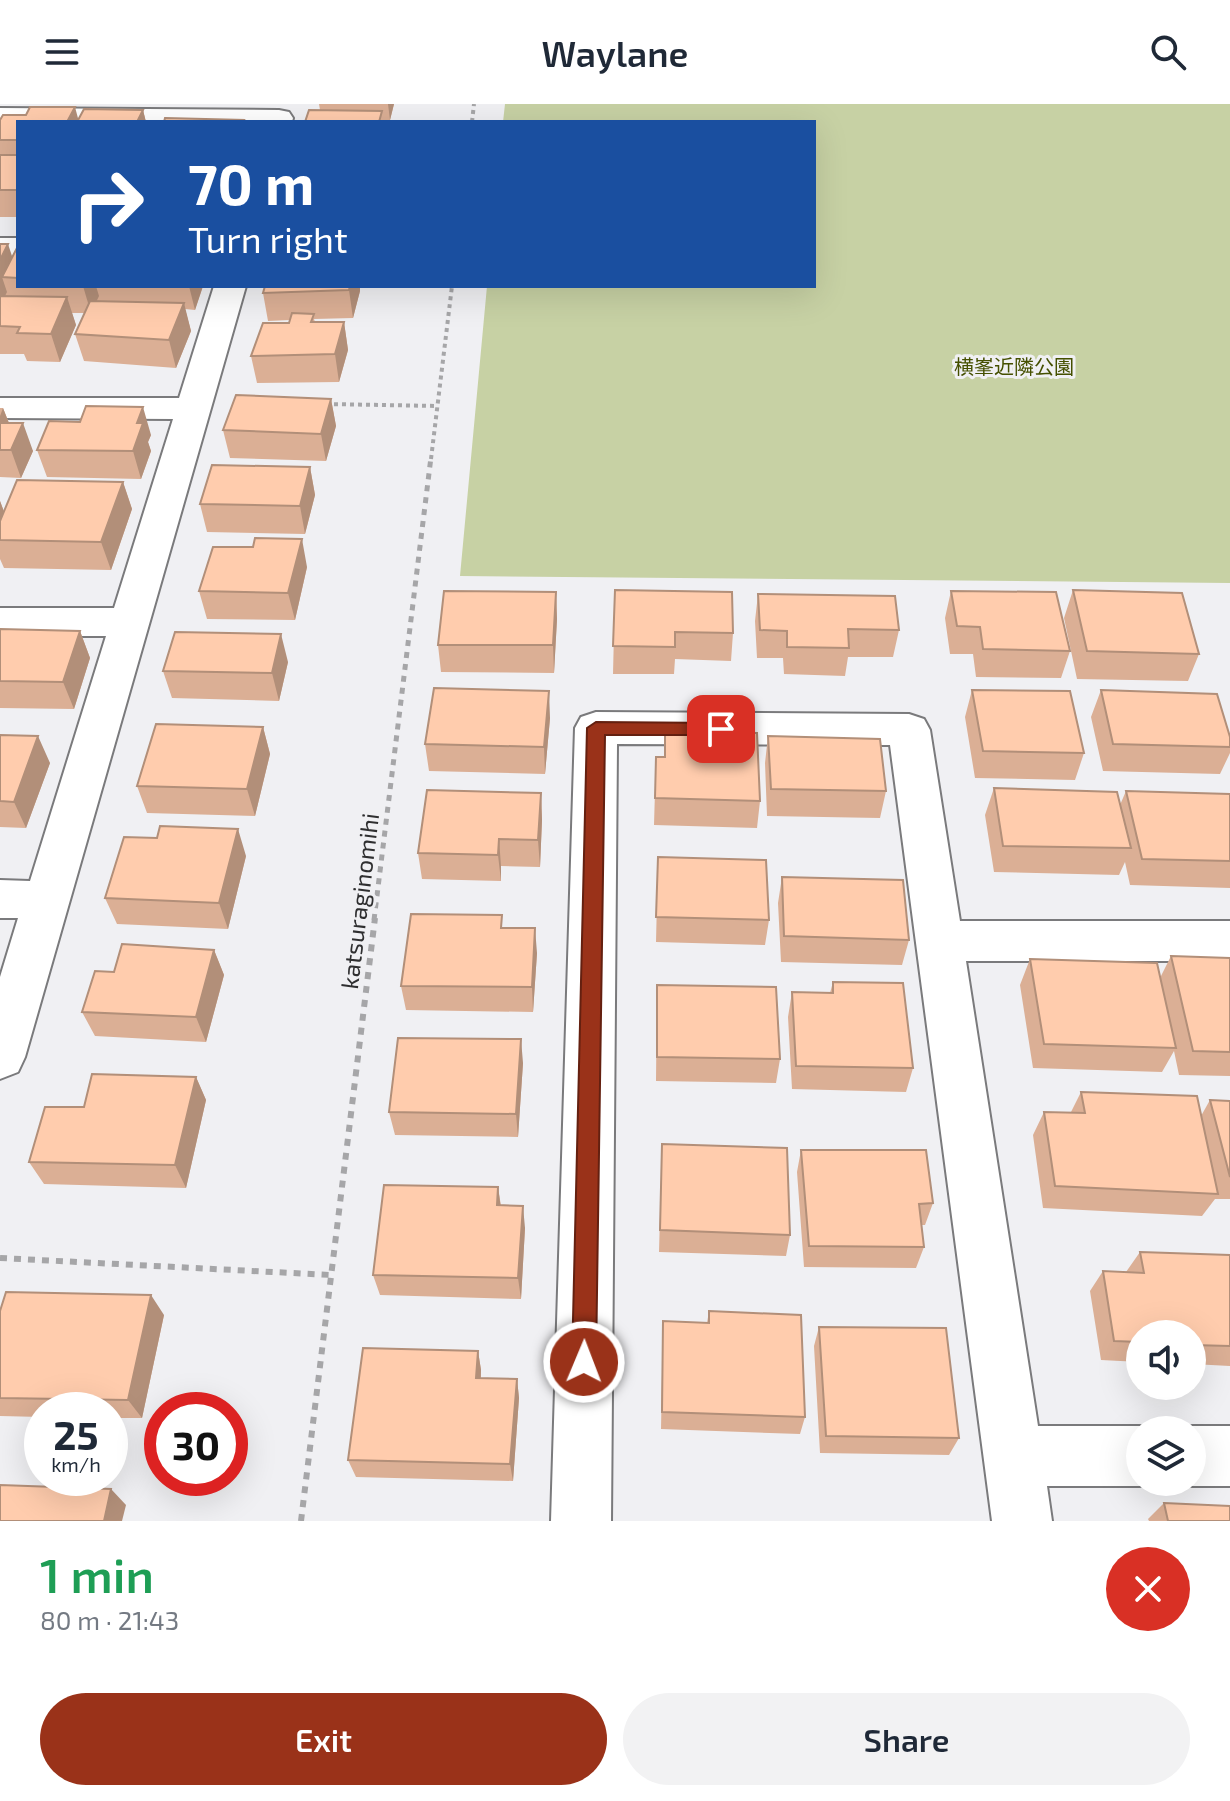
<!DOCTYPE html>
<meta charset="utf-8">
<style>
:root{--surface:#fff;--page:#f2f2f3;--text:#1f2937;--muted:#747a83;--accent:#9a3219}
body{margin:0;font-family:"Exo 2","Noto Sans JP",sans-serif;background:var(--page);color:var(--text);height:100vh;display:flex;flex-direction:column;font-size:30px;white-space:nowrap}
*{box-sizing:border-box;margin:0}
p{font-size:26px;color:var(--muted)}
.icon{flex:none;width:44px;height:44px;fill:none;stroke:currentColor;stroke-width:2;stroke-linecap:round;stroke-linejoin:round}
.map{position:relative;height:1417px;overflow:hidden}
.side{display:flex;flex-direction:column;background:var(--surface);flex:1}
.side>*{flex:none}
.banner{position:absolute;left:16px;top:16px;width:800px;height:168px;border-radius:0px;box-shadow:0 8px 32px #0002;background:#1a4fa0;color:#fff;overflow:hidden}
.tools{position:absolute;left:1126px;top:1216px;display:grid;gap:16px}
.tools a{display:grid;place-items:center;width:80px;height:80px;border-radius:50%;background:var(--surface);box-shadow:0 8px 32px #0002;font-size:40px}
.speed{position:absolute;left:24px;top:1288px;display:flex;gap:16px;font-size:40px;font-weight:700;text-align:center}
.speed>*{display:grid;place-content:center;width:104px;height:104px;border-radius:50%;background:var(--surface);box-shadow:0 8px 32px #0002;line-height:1}
.speed small{font-size:20px;font-weight:400}
.speed .limit{border:12px solid #d22;background:#fff;color:#111}
.pin{position:absolute;display:grid;place-items:center;width:68px;height:68px;color:#fff;margin:-34px;border-radius:16px;box-shadow:0 4px 12px #0006}
.me{position:absolute;width:88px;margin:-44px;rotate:1deg;stroke-linejoin:round;filter:drop-shadow(0 0 6px #0008)}
.turn{display:flex;align-items:center;gap:28px;height:168px;padding:0 40px;font-size:36px}
.turn .icon{width:104px;height:104px;stroke-width:2.5}
.turn b{display:block;font-size:56px;line-height:68px}
.round{display:grid;place-items:center;flex:none;width:84px;height:84px;border-radius:42px;background:var(--page)}
.headline{display:flex;align-items:center;justify-content:space-between;height:136px;padding:0 40px}
h1{font-size:48px;font-weight:600;line-height:60px;color:#1e9e55}
.button{display:flex;gap:16px;margin-top:auto;padding:16px 40px}
.button a{flex:1;height:92px;border-radius:48px;background:var(--accent);color:#fff;font-size:32px;font-weight:600;line-height:92px;text-align:center}
.button a+a{background:var(--page);color:var(--text)}
header{display:flex;justify-content:space-between;align-items:center;height:104px;padding:0 40px;background:var(--surface);font-size:36px;font-weight:600}
.map>svg:first-child{display:block}
</style>
<header><svg class="icon" aria-label="menu" viewBox="0 0 24 24"><path d="M4 6h16M4 12h16M4 18h16"/></svg>Waylane<svg class="icon" aria-label="search" viewBox="0 0 24 24"><circle cx="10" cy="10" r="6"/><path d="M15 15l6 6"/></svg></header>
<div class="map">
<svg width="1230" height="1417" viewBox="0 0 1230 1417">
<rect width="100%" height="100%" fill="#f0f0f3"/>
<path fill="#c7d1a4" d="M505,0H1230V479L460,472L487,182H814V18H503Z"/>
<g fill="none" stroke-linecap="round" stroke-linejoin="round">
<g stroke="#7a7a7c" stroke-width="4">
<path id="minor" d="M0,4L279,6L289,8L293,14L292,18L0,20Z
M0,134H18V152H0Z
M214,182H246L25,953L18,968L0,975V873L18,814H0V776L30,777L106,532H0V504H114L173,315L0,314V294H179Z
M596,608L909,610L924,615L930,626L960,817H1230V857H966L1038,1322H1140L1149,1326H1140V1378H1149L1140,1382H1047L1052,1417H992L890,641L617,640L611,1417H551L575,624L581,613Z
M1192,1322H1230V1382H1192L1183,1378H1192V1326H1183Z"/>
</g>
<path stroke="#a6a6a8" stroke-width="4" stroke-dasharray="4 4" stroke-linecap="butt" d="M472,18L474,0
M326,300L437,302
M431,355L452,182"/>
<path stroke="#a6a6a8" stroke-width="5" stroke-dasharray="6 6" stroke-linecap="butt" d="M374,816L431,353"/>
<path stroke="#a6a6a8" stroke-width="6" stroke-dasharray="7 7" stroke-linecap="butt" d="M0,1154L331,1171
M301,1417L375,814"/>
<use href="#minor" fill="#fff" fill-rule="evenodd"/>
</g>
<path fill="#dbaf95" d="M319,0H394L390,16H383V18H305L320,6Z
M143,6L146,18H18V113H0V16H78Z
M0,140L12,153L18,142V182H203L195,206L185,205L191,227L176,264L84,257L75,230L85,209H72L76,221L60,258L27,257L24,250H0Z
M265,182H360V187L353,214L314,215L315,218H344L348,246L339,278L257,279L251,252L289,219L290,216L268,217L263,189Z
M331,295L336,322L326,357L230,354L223,326Z
M0,304H3L9,319L33,347L21,374L0,373Z
M151,331L148,338L151,347L141,375L47,373L37,346Z
M310,363L315,391L305,430L207,428L200,400Z
M123,378L132,405L111,466L4,464L0,455V397L4,408Z
M307,463L295,516L207,515L199,487Z
M615,486L733,529L731,557L675,555L674,570H613Z
M1073,486L1199,550L1188,577L1077,575L1064,514Z
M951,487L1070,547L1061,574L976,573L973,550H950L945,514Z
M556,488L557,515L554,569L441,568L438,541Z
M758,490L899,526L893,553H848L845,572L784,570L783,554H757L755,517Z
M0,525L80,527L90,554L74,605L0,604Z
M288,558L279,597L172,594L163,567Z
M972,586L1084,649L1075,676L975,674L965,613Z
M1101,586L1230,633V649L1220,670L1103,667L1091,613Z
M550,614L545,670L429,667L425,640Z
M263,623L270,650L255,712L147,709L137,682Z
M665,627L760,697L757,724L654,721L656,653H664Z
M0,631L50,659L26,724L0,723Z
M768,632L886,687L880,714L767,712L765,659Z
M994,684L1120,701L1126,687L1230,690V784L1130,781L1125,758L1119,771L994,768L985,711Z
M541,689L542,716L540,763L501,762V777L422,775L418,749Z
M246,752L228,825L117,820L105,794Z
M658,753L769,816L765,841L656,838Z
M782,773L909,836L902,861L781,858L778,799Z
M503,824L537,849L533,908L406,906L401,882Z
M214,846L224,871L206,938L95,932L82,908L114,868Z
M1171,852L1230,854V972L1179,971L1174,947L1162,968L1033,964L1020,881L1030,855L1160,874Z
M833,878L913,964L906,988L792,985L788,913L792,888L830,889Z
M657,881L780,955L776,979L656,977Z
M523,959L518,1033L395,1031L389,1008Z
M196,973L206,996L186,1084L44,1080L29,1058L84,1003Z
M1081,988L1201,1012L1210,996L1230,997V1095H1215L1202,1112L1043,1104L1033,1031L1044,1008H1071Z
M662,1040L790,1131L786,1152L659,1148Z
M801,1046L933,1099L925,1121H921L924,1143L916,1164L804,1163L797,1068Z
M498,1083L501,1102L525,1124L521,1195L380,1191L373,1171Z
M1140,1148L1230,1151V1262L1192,1260V1230H1140V1258L1101,1256L1090,1187L1103,1167L1126,1168Z
M0,1207L164,1211L142,1314H110V1306H42V1313L0,1312Z
M709,1207L805,1313L800,1330L661,1325L663,1217L707,1219Z
M819,1223L959,1334L949,1351L820,1349L814,1242Z
M478,1247L481,1266V1274L517,1275L519,1294L513,1377L356,1373L348,1356Z
M1164,1399L1230,1417H1149L1148,1415Z"/>
<path fill="#b28f79" d="M388,0H394L390,16Z
M75,3L79,18H67Z
M143,6L146,18H137Z
M8,140L17,167L2,173L7,188L2,198L0,192V156Z
M83,182H96L99,192L91,209Z
M189,182H203L195,206Z
M350,182H360V187L353,214L349,186Z
M67,193L76,221L60,258L51,230Z
M184,199L191,227L176,264L169,236Z
M344,218L348,246L339,278L335,250Z
M331,295L336,322L326,357L321,330Z
M143,303L151,331L148,338L151,347L141,375L133,347L137,319Z
M3,304L14,332L0,326V312Z
M23,319L33,347L21,374L11,346Z
M310,363L315,391L305,430L300,402Z
M123,378L132,405L111,466L101,438Z
M0,397L8,418L0,436Z
M302,435L307,463L295,516L288,489Z
M556,488L557,515L554,569L553,541Z
M80,527L90,554L74,605L63,578Z
M281,530L288,558L279,597L272,569Z
M549,587L550,614L545,670L544,643Z
M263,623L270,650L255,712L247,685Z
M38,632L50,659L26,724L14,698Z
M541,689L542,716L540,763L538,736Z
M238,725L246,752L228,825L219,799Z
M499,735L501,762V777L498,751Z
M535,824L537,849L533,908L532,883Z
M214,846L224,871L206,938L196,913Z
M521,935L523,959L518,1033L516,1010Z
M196,973L206,996L186,1084L175,1061Z
M498,1083L501,1105L497,1101Z
M523,1102L525,1124L521,1195L518,1174Z
M151,1191L164,1211L142,1314L128,1296Z
M478,1247L481,1266L480,1292L476,1274Z
M517,1275L519,1294L513,1377L510,1360Z
M111,1385L126,1401L122,1417H104Z"/>
<path fill="#ffccad" stroke="#b28f79" stroke-width="2" d="M30,3H75L67,18H18V36H0V16L3,11H26Z
M84,5L143,6L137,18H77Z
M309,6L382,7L379,18H305Z
M165,14L244,16L243,18H164Z
M0,51H18V86H0Z
M0,140H8L0,156Z
M18,142V174L2,173Z
M265,182H350L349,186L263,189Z
M0,192L67,193L51,230L17,229L20,223L0,222Z
M90,197L184,199L169,236L75,230Z
M292,209L314,210L311,218H344L335,250L251,252L263,219H289Z
M236,291L331,295L321,330L223,326Z
M86,302L143,303L137,319H143L133,347L37,346L49,317L80,318Z
M0,319H23L11,346H0Z
M212,361L310,363L300,402L200,400Z
M17,376L123,378L101,438L0,436V417Z
M255,434L302,435L288,489L199,487L213,443H253Z
M615,486L732,488L733,529L675,528V543L613,542Z
M1073,486L1182,489L1199,550L1087,547Z
M444,487L556,488L553,541H438Z
M951,487L1056,488L1070,547L983,545L980,523L957,522Z
M758,490L895,492L899,526L848,525L849,544L787,543V527L760,526Z
M0,525L80,527L63,578L0,577Z
M175,528L281,530L272,569L163,567Z
M434,584L549,587L544,643L425,640Z
M972,586L1070,587L1084,649L983,647Z
M1101,586L1217,590L1230,633V643L1113,640Z
M156,620L263,623L247,685L137,682Z
M665,627L757,629L760,697L655,694L656,653H665Z
M0,631L38,632L14,698L0,697Z
M768,632L880,635L886,687L771,685Z
M994,684L1117,688L1131,744L1003,742Z
M427,686L541,689L538,736L499,735L498,751L418,749Z
M1126,687L1230,690V757L1142,755Z
M160,722L238,725L219,799L105,794L124,733L157,734Z
M658,753L766,756L769,816L656,813Z
M782,773L903,776L909,836L784,832Z
M411,810L502,811L501,824H535L532,883L401,882Z
M122,840L214,846L196,913L82,908L95,867L114,868Z
M1171,852L1230,854V948L1193,947Z
M1030,855L1157,859L1176,944L1044,940Z
M833,878L903,879L913,964L796,962L792,888L833,889Z
M657,881L776,883L780,955L657,953Z
M398,934L521,935L516,1010L389,1008Z
M92,970L196,973L175,1061L29,1058L45,1003H84Z
M1081,988L1197,992L1218,1090L1055,1082L1044,1008L1085,1009Z
M1210,996L1230,997V1073Z
M662,1040L787,1044L790,1131L660,1126Z
M801,1046H926L933,1099L919,1100L924,1143L809,1142Z
M384,1081L498,1083L497,1101L523,1102L518,1174L373,1171Z
M1140,1148L1230,1151V1242L1192,1241V1230H1140V1238L1114,1237L1103,1167L1144,1169Z
M6,1188L151,1191L128,1296L0,1294V1207Z
M709,1207L801,1211L805,1313L662,1308L663,1217L709,1219Z
M819,1223L946,1224L959,1334L826,1332Z
M363,1244L478,1247L476,1274L517,1275L510,1360L348,1356Z
M0,1381L111,1385L104,1417H0Z
M1164,1399L1230,1402V1417H1168Z"/>
<path fill="#9a3219" stroke="#642010" stroke-width="2" d="M596,618L721,619L730,625L721,631H605L596,1258L592,1267L584,1270L576,1267L572,1258L587,624Z"/>
<g text-anchor="middle" dominant-baseline="central" stroke-width="6" stroke-linejoin="round" paint-order="stroke">
<g font-size="20" fill="#455000" stroke="#f0f0f3">
<text x="1014" y="262">横峯近隣公園</text>
</g>
<g font-size="24" fill="#2f2f30" stroke="#f0f0f3">
<text transform="translate(359 797) rotate(-83)">katsuraginomihi</text>
</g>
</g>
</svg>
<div class="tools">
<a><svg class="icon" aria-label="sound" viewBox="0 0 24 24"><path d="M4 9h4l5-4v14l-5-4H4zM17 9q2 3 0 6"/></svg></a>
<a><svg class="icon" aria-label="layers" viewBox="0 0 24 24"><path d="M12 4l9 5-9 5-9-5zM3 14l9 5 9-5"/></svg></a>
</div>
<div class="speed"><div>25<small>km/h</small></div><div class="limit">30</div></div>
<div class="pin" style="left:721px;top:625px;background:#d93025"><svg class="icon" aria-label="arrive" viewBox="0 0 24 24"><path d="M6 21V4h12l-3 4 3 4H6"/></svg></div>
<svg class="me" style="left:584px;top:1258px" viewBox="-20 -20 40 40"><circle r="17" fill="#9a3219" stroke="#fff" stroke-width="3"/><path d="M0-11L8 9 0 5-8 9z" fill="#fff"/></svg>
<div class="banner">
<div class="turn"><svg class="icon" aria-label="right" viewBox="0 0 24 24"><path d="M7 20v-9h11M14 6l5 5-5 5"/></svg><div><b>70 m</b>Turn right</div></div>
</div>
</div>
<section class="side">
<div class="headline"><div><h1>1 min</h1><p>80 m · 21:43</p></div><a class="round" style="background:#d93025;color:#fff"><svg class="icon" aria-label="close" viewBox="0 0 24 24"><path d="M6 6l12 12M18 6L6 18"/></svg></a></div>
<div class="button"><a>Exit</a><a>Share</a></div>
</section>
